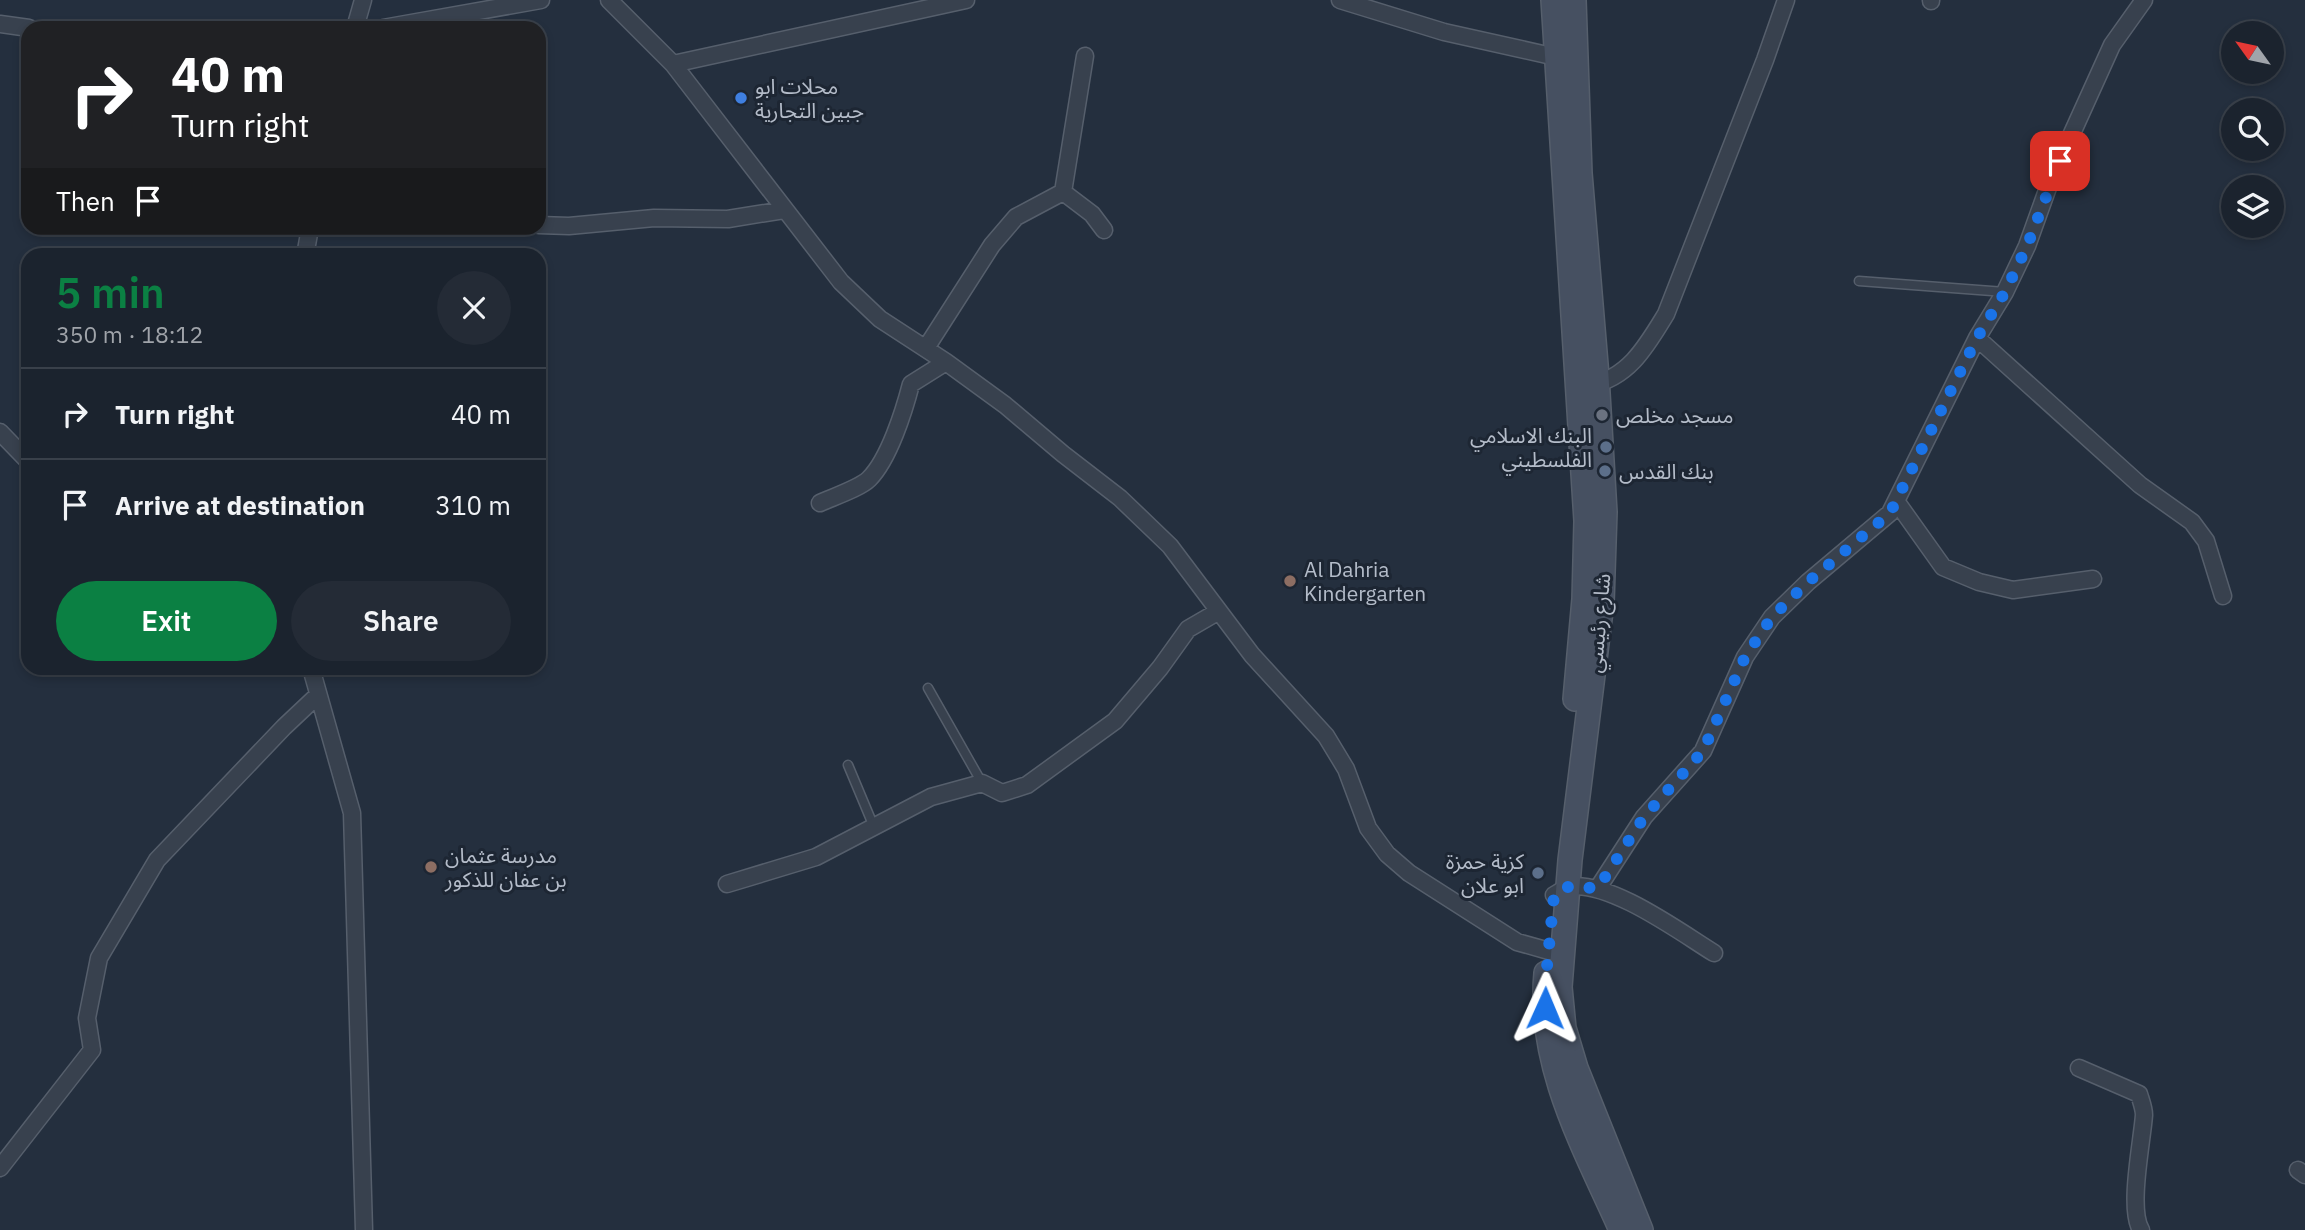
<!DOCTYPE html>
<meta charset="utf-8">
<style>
:root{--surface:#1b232e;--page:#242b36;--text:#f1f3f6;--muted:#a0a4aa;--line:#39404a;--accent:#0b8043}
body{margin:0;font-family:"IBM Plex Sans","Noto Sans Arabic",sans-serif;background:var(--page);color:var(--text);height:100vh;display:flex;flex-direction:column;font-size:26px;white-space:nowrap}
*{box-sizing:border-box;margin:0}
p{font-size:23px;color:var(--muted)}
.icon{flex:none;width:38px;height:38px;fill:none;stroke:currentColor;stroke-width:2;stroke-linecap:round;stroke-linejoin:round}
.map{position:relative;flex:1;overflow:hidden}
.details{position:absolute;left:21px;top:248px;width:525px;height:427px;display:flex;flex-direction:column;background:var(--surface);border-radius:21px;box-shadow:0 4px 10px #0003,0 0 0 2px var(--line)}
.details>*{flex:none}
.top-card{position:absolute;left:21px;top:21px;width:525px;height:214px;border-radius:21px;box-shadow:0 4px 10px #0003,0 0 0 2px var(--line);background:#202124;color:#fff;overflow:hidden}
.needle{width:46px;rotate:303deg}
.fabs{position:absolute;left:2221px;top:21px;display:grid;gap:14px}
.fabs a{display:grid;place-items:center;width:63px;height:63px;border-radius:50%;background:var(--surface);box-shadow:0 4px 10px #0003,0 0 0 2px var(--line);font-size:35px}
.pin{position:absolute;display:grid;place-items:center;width:60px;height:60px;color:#fff;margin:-30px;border-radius:14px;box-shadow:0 4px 10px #0006}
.me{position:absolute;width:77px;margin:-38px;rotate:1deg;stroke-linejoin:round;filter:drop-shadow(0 0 5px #0008)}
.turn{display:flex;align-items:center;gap:24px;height:147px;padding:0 35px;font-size:32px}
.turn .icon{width:91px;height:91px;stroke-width:2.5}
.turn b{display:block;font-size:49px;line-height:60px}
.then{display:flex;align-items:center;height:66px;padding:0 35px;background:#0003;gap:14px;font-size:26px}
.round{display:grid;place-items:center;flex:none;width:74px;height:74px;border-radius:37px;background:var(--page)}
.overview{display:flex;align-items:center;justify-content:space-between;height:119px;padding:0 35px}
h1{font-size:42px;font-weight:600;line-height:52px;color:var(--accent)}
.button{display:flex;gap:14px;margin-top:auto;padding:14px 35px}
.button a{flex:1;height:80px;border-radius:42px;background:var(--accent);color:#fff;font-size:28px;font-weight:600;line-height:80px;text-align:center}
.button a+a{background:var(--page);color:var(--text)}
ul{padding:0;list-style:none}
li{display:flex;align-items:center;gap:21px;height:91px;padding:0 35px;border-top:2px solid var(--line)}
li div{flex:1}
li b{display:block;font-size:26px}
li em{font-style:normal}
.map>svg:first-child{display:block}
</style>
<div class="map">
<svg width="2305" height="1230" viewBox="0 0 2305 1230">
<rect width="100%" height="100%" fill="#242f3e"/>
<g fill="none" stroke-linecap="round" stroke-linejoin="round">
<g stroke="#565f6c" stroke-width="11">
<path id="service" d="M1859,281L2005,292
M928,688L982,783
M848,765L874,827"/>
</g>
<g stroke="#565f6c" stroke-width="19">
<path id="minor" d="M609,0L673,64L841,282L880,319L946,362L1005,405L1063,454L1120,498L1170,546L1252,655L1326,736L1346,769L1368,828L1387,854L1409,873L1517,942L1549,951L1561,949
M1340,0L1444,32L1556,57
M1931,1V0
M0,24L29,28
M355,28L363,0
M383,28L541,0
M673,64L966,0
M1063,192L1085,56
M539,225L569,226L654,218L728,219L784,210
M305,256L310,228
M1977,338L2140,485L2192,522L2206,541L2223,596
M926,348L992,245L1016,217L1063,192L1092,214L1104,230
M1590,385C1629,378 1647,345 1666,314L1765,60L1786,0
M0,432L28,461
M1896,501L1943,567L1979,582L2013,590L2093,579
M820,503C833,497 860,488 869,479C889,459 904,411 911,384L946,362
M311,668L352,813L364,1230
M727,884L816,857L931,797L982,783L1002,793L1027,785L1115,721L1160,668L1188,629L1219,611
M1598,888L1644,817L1703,751L1745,657L1772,617L1808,582L1890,513L1977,338L2005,292L2027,246L2050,182L2112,45L2144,0
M1554,895C1559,893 1564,888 1568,887C1608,879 1680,932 1714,953
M2079,1068L2139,1094C2141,1101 2144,1108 2144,1115C2142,1142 2128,1209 2141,1230
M0,1168L92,1050L87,1018L99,958L157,860L284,727L318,695
M2298,1170L2305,1175"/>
</g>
<g stroke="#565f6c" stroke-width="26">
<path id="secondary" d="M1553,0L1586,521L1584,599L1575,699
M1574,0L1580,173L1597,376L1605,512L1602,603L1570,860L1560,987L1564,1028L1576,1068L1641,1230
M1546,973C1537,1065 1585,1149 1621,1230"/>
</g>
<use href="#service" stroke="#38414e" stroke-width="8"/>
<use href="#minor" stroke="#38414e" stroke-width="16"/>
<use href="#secondary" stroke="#465061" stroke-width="23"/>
</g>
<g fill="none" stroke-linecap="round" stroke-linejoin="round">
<path stroke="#1a73e8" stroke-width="12" stroke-dasharray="0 21.6" d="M1545,1008V987L1554,895L1567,887L1598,888L1644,817L1703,751L1745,657L1772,617L1808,582L1890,513L1977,338L2005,292L2027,246L2060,161"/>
</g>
<circle fill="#3f7fe0" stroke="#1d2633" stroke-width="2.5" cx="741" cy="98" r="7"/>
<circle fill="#6b7280" stroke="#1d2633" stroke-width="2.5" cx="1602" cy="415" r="7"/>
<g fill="#5c6f8a" stroke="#1d2633" stroke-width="2.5">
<circle cx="1606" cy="447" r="7"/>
<circle cx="1605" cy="471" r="7"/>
<circle cx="1538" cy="873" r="7"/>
</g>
<g fill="#8d6e63" stroke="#1d2633" stroke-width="2.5">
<circle cx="1290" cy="581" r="7"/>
<circle cx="431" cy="867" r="7"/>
</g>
<g text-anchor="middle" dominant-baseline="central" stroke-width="6" stroke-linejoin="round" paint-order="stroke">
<g font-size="21" fill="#b4bcc9" stroke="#1d2633" text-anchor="start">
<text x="755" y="86">محلات ابو<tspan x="755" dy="24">جبين التجارية</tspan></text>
<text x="1616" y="415">مسجد مخلص</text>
<text x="1592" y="435" text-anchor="end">البنك الاسلامي<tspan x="1592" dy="24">الفلسطيني</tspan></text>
<text x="1619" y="471">بنك القدس</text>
<text x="1304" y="569">Al Dahria<tspan x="1304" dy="24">Kindergarten</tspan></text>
<text x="445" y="855">مدرسة عثمان<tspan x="445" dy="24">بن عفان للذكور</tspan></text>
<text x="1524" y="861" text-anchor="end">كزية حمزة<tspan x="1524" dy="24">ابو علان</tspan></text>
</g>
<g font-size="21" fill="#b4bcc9" stroke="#1d2633">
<text transform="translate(1598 623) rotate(-85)">شارع رئيسي</text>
</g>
</g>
</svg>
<div class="fabs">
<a><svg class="needle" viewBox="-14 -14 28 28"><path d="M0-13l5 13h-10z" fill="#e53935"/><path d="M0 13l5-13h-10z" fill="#a0a4aa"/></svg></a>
<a><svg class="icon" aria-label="search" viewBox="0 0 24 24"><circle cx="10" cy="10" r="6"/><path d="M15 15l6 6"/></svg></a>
<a><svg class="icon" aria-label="layers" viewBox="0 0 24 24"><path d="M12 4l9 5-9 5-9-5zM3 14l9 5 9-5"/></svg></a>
</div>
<div class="pin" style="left:2060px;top:161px;background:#d93025"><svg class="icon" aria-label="arrive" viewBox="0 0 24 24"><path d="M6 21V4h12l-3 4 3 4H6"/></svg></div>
<svg class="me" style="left:1545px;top:1008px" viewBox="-20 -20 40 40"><path d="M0-17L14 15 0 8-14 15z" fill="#1a73e8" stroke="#fff" stroke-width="4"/></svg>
<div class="top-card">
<div class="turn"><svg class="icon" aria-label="right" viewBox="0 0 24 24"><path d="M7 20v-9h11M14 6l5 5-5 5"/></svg><div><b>40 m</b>Turn right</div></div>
<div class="then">Then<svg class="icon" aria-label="arrive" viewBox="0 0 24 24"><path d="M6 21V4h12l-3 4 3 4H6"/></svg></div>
</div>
<section class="details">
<div class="overview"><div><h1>5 min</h1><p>350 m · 18:12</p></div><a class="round"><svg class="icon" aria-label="close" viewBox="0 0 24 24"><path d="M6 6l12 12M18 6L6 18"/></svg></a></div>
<ul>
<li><svg class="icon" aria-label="right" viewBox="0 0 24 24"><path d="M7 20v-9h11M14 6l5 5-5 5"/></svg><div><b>Turn right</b></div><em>40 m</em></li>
<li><svg class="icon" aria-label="arrive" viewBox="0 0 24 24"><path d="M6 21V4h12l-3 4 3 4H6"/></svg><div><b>Arrive at destination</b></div><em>310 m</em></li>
</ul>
<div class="button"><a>Exit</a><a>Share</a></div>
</section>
</div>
